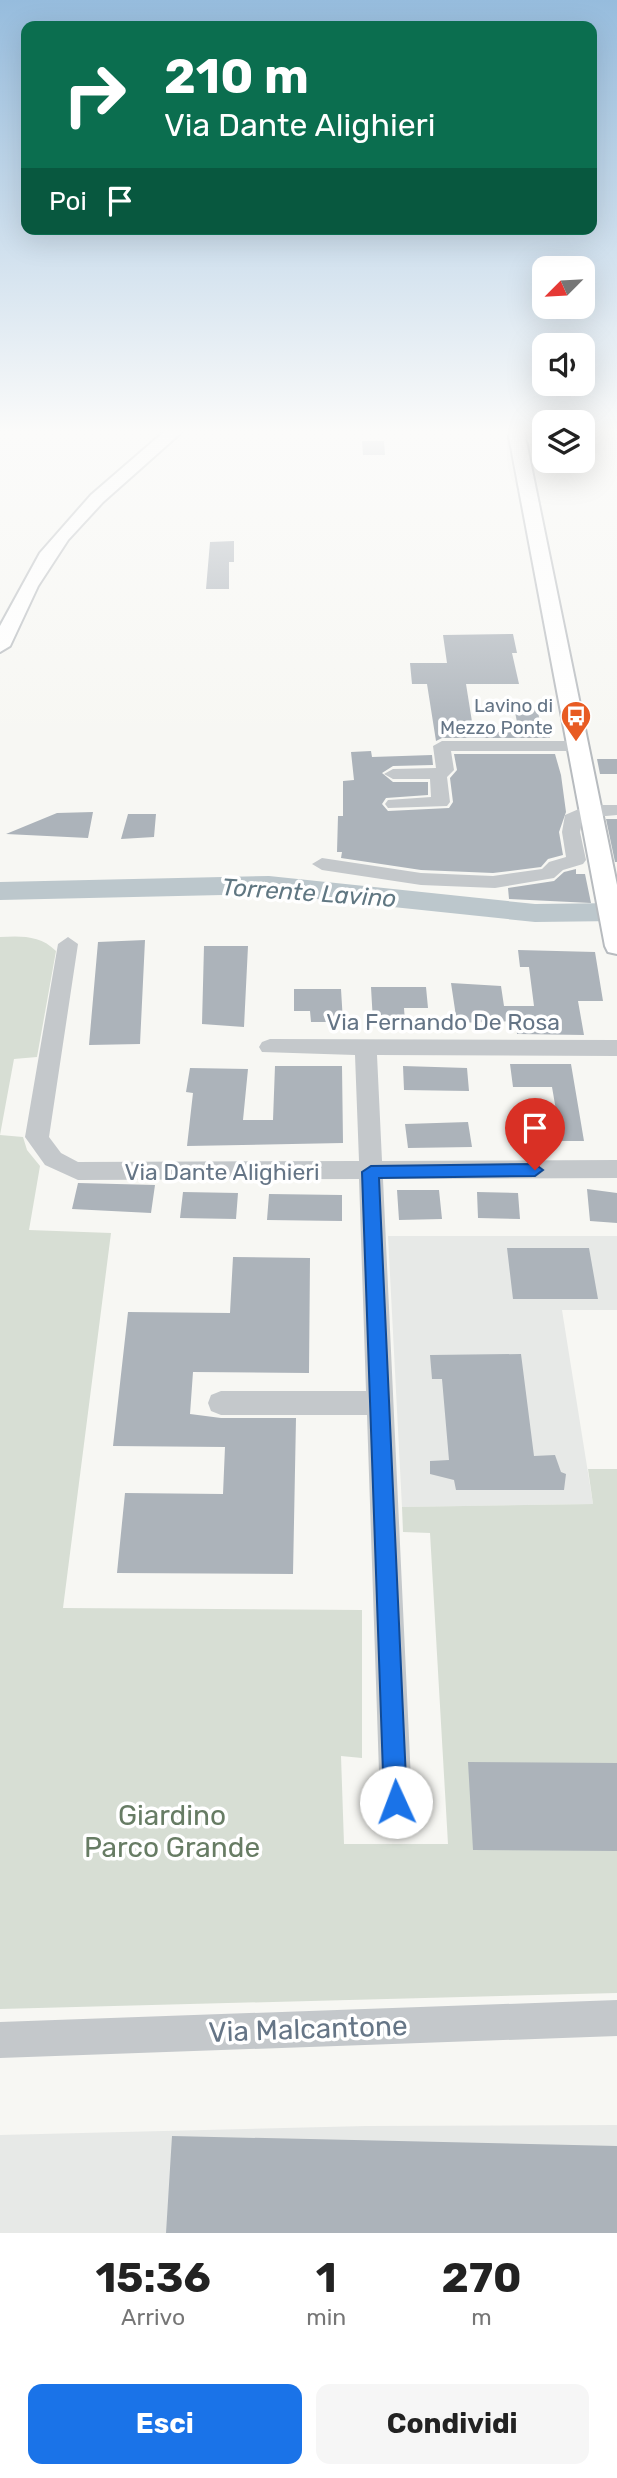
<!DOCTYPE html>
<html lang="it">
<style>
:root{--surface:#fff;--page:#f6f6f6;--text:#222;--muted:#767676;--accent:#1a73e8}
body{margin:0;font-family:Rubik,sans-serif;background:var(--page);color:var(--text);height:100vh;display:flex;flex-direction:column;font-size:26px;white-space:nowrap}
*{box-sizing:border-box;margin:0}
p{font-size:23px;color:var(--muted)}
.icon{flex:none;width:38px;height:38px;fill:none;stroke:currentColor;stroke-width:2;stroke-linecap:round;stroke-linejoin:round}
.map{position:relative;height:2233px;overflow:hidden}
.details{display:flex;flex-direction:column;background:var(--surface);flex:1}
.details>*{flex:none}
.guide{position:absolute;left:21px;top:21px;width:576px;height:214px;border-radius:14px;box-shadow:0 7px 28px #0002;background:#0b6e4f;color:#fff;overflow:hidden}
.needle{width:46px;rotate:246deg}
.fabs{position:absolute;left:532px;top:256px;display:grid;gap:14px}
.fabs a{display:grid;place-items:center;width:63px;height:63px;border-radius:14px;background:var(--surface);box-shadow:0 7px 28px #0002;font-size:35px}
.pin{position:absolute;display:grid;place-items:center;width:60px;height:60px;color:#fff;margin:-72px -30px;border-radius:50% 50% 50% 0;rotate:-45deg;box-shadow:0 0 7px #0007}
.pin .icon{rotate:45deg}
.me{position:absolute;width:77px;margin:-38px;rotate:358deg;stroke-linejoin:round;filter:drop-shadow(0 0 5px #0008)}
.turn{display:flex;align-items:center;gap:24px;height:147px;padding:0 28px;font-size:32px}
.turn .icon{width:91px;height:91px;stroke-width:2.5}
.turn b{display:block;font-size:49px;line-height:60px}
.then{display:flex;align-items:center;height:66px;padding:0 28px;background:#0003;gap:14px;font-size:26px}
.eta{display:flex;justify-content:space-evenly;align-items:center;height:119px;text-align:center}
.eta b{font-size:42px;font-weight:700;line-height:49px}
.cta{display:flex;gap:14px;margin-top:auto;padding:14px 28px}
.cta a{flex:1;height:80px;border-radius:14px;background:var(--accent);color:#fff;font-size:28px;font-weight:700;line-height:80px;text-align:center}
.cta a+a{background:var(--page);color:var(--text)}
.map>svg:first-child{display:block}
</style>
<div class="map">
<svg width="617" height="2233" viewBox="0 0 617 2233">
<rect width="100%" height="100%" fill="#f7f7f3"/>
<path fill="#e7e9e7" d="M388,1236H617V1310H562L593,1504L402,1507Z
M617,2125V2146L166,2233H0V2135L366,2126Z"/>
<path fill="#d7ded4" d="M0,937C21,936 40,935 56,951L37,1057L14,1059L0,1135L23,1137L27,1150L40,1166L29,1230L111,1233L63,1608L362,1610V1758L341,1756L344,1844H448L430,1533L403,1532L402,1507L593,1504L588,1469H617V1993L0,2009Z"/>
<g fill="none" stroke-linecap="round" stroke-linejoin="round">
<path fill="#bcc7cc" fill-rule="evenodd" d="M269,876L535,904L617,903V921L535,922L269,894L0,900V882Z"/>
</g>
<path fill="#acb3ba" d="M362,441H384L385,455H363Z
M234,541V562H229V589H206L210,542Z
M513,634L517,653H512L519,684H466L473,728H487V732H519L514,707H537L542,732H548L550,738H442L436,741L427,684H412L410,663H447L443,635Z
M371,751L372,757L432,755L433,765L393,766L382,773L393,782H428V795L386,798L382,804L388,811L449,808L453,802L450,778L457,770L454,754H555L561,775L566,812L559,832L563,855L548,859L541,867L493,873L421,870L341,858L342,852H337L338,816H343V781L354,780L351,752Z
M597,759H617V774H600Z
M93,812L88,838L6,834L57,813Z
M128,814H156L154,837L121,839Z
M606,819H617V862H615Z
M576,869V874H585L591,903L509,899L508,888L554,881L564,872Z
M145,940L140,1044L89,1045L98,942Z
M204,946H248L244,1027L202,1024Z
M518,950L595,952L603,1001H578L584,1035L517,1034L516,1021L457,1023L451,983L501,986L504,1006H534L529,967H520Z
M371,987H426L428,1008H404L405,1022H373Z
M294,989H341L343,1022H311L310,1011H294Z
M510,1064H571L584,1141H521L518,1116H557L552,1087H513Z
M275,1066H342L343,1143L187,1146L193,1093L186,1092L190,1068L248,1069L243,1120H273Z
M403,1066L467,1068L469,1091L404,1090Z
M468,1122L472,1147L408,1148L405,1124Z
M78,1183L155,1185L151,1213L72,1209Z
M587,1189L617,1193V1223L590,1221Z
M397,1190H439L442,1219L399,1220Z
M183,1192L238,1193L236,1219L180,1218Z
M477,1192L518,1193L520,1219L478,1218Z
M269,1194L342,1195V1221L267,1220Z
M507,1248H589L598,1299H513Z
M233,1257L310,1258L309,1373L193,1372L190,1414L221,1418H296L293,1574L117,1573L125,1493L223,1494L225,1447L113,1446L128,1312L230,1313Z
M521,1354L534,1456L555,1455L561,1472L566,1474L564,1490H456L454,1480L430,1474V1461L449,1460L442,1379H432L430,1355Z
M468,1762L617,1763V1851L473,1850Z
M172,2136L617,2146V2233H166Z"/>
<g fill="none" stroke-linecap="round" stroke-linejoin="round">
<g stroke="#b7bbbf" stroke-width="4">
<path id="major" d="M165,431H183L103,502L68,540L38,586L10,646L0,652V626L40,553L91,495Z
M508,431H524L617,885V954L608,952L605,946Z"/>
</g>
<path fill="#c4c8cb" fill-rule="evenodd" d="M442,741H577L586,746L577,751H451L454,770L447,777L450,802L447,806L388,808L385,804L388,800L431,797L430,779H393L384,774L393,769L436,768L433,746Z
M588,805H617V815L583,818L580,832L586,860L583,864L563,870L554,878L495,888L421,885L322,870L312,864L322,858L421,873L493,876L542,869L549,862L566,857L562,832L565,815Z
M68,937L78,944L49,1137L61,1153L78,1162L359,1161L355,1055L262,1052L259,1047L262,1042L270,1039L617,1040V1056L377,1055L382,1161L617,1160V1178L383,1179L412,1802L408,1814L396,1818L384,1814L380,1802L367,1415H221L211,1411L208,1403L211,1395L221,1391H366L359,1179L78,1180L45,1165L25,1137L58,944Z
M617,2000V2036L0,2058V2022Z"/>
<use href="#major" fill="#fff" fill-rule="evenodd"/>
</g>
<linearGradient id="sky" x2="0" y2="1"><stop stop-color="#96bcdd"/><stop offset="0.58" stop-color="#fbfbfa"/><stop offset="1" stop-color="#fbfbfa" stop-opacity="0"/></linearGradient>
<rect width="617" height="744" fill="url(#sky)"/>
<path fill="#1a73e8" stroke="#114b97" stroke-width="2" d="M535,1164L543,1170L535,1176L379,1178L407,1802L404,1810L396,1814L387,1810L384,1802L362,1172L371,1166Z"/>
<defs>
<g id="bus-pin" transform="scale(1.575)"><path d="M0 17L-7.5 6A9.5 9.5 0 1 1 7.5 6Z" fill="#e85b22" stroke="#fff"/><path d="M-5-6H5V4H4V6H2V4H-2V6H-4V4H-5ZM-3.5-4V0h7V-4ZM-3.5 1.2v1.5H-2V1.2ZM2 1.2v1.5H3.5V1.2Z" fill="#fff"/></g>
</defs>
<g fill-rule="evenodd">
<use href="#bus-pin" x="576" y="716"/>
</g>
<g text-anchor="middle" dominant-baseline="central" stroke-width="7" stroke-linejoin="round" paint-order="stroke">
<g font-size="19" fill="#657586" stroke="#fff" text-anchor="end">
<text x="553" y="705">Lavino di<tspan x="553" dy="22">Mezzo Ponte</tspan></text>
</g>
<g font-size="23" fill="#657586" stroke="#fff">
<text x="443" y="1022">Via Fernando De Rosa</text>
<text x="222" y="1172">Via Dante Alighieri</text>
</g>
<g font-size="24" font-style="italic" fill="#607782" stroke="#fff">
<text transform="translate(309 893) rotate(4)">Torrente Lavino</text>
</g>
<g font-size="28" fill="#677c64" stroke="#fff">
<text x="172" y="1815">Giardino<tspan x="172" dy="32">Parco Grande</tspan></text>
</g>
<g font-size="28" fill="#657586" stroke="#fff">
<text transform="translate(308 2029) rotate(-2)">Via Malcantone</text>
</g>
</g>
</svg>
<div class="fabs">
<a><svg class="needle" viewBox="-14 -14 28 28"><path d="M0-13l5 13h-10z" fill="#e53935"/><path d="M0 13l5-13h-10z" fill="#767676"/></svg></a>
<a><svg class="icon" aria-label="sound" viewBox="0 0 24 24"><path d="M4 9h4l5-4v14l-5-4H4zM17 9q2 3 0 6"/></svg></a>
<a><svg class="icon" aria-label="layers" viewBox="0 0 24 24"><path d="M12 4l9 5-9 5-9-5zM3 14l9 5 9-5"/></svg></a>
</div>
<div class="pin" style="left:535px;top:1170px;background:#d93025"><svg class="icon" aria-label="arrive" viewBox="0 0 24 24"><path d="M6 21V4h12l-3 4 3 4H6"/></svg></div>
<svg class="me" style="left:396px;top:1802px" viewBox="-20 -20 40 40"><circle r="19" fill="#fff"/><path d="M0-13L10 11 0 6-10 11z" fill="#1a73e8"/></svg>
<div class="guide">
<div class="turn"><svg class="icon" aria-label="right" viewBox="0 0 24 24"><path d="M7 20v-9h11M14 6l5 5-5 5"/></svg><div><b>210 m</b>Via Dante Alighieri</div></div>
<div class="then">Poi<svg class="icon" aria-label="arrive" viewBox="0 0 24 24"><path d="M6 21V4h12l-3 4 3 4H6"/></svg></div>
</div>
</div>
<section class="details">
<div class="eta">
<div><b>15:36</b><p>Arrivo</p></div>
<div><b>1</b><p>min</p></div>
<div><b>270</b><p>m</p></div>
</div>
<div class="cta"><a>Esci</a><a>Condividi</a></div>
</section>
